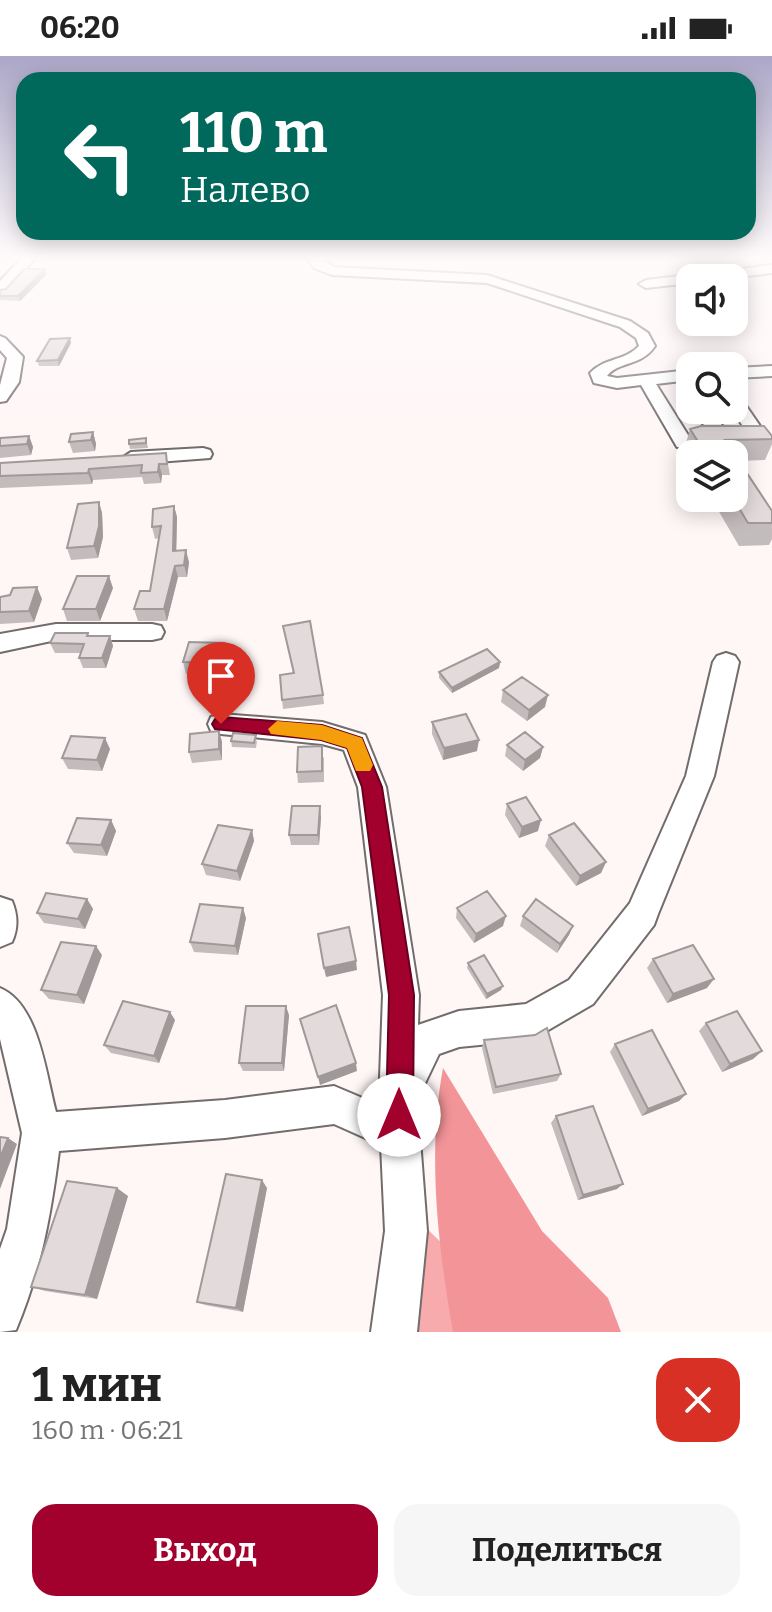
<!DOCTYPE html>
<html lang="ru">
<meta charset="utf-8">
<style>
:root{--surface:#fff;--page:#f6f6f6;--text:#222;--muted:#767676;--accent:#a2012e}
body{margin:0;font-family:Bitter,serif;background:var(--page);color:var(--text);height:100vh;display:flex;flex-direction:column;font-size:30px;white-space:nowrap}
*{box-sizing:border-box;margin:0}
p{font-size:26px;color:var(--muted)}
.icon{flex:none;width:44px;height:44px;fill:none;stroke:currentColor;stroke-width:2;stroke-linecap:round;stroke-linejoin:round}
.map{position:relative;height:1276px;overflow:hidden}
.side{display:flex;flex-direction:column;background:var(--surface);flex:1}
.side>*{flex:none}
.hud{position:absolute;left:16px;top:16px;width:740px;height:168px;border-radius:24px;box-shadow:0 4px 20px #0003;background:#00695c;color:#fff;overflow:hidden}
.fabs{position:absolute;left:676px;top:208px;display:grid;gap:16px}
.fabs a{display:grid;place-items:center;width:72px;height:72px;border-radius:16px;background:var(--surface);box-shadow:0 4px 20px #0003;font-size:40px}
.pin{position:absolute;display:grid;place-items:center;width:68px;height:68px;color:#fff;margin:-82px -34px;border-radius:50% 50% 50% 0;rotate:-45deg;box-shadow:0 0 8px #0007}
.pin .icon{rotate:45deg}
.me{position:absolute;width:88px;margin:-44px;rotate:0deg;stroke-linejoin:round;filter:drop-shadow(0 0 6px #0008)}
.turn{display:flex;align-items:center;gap:28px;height:168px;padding:0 32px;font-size:36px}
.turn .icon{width:104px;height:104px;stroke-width:2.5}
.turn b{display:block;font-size:56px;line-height:68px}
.round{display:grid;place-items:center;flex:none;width:84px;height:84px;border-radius:24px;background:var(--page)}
.overview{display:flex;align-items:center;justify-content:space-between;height:136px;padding:0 32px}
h1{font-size:48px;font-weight:700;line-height:60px}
.cta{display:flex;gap:16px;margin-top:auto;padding:16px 32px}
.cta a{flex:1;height:92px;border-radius:24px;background:var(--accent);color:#fff;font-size:32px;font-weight:700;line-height:92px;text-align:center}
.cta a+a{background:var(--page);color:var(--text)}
.status{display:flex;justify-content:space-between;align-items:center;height:56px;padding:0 40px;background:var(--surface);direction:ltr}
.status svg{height:22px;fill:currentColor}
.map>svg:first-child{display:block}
</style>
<div class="status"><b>06:20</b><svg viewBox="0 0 49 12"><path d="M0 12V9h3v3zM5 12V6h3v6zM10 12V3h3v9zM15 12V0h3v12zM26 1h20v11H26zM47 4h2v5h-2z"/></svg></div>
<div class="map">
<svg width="772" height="1276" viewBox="0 0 772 1276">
<rect width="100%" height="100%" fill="#fff6f6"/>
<path fill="#f7abad" d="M421,1167L452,1197L458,1276H412Z"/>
<path fill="#f29498" d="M443,1012L542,1175L608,1242L621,1276H453C438,1190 427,1098 443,1012Z"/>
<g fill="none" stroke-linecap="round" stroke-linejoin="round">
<g stroke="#736c6c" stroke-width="4">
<path id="minor" d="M22,202H35L5,236L0,237V225Z
M307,202H320L334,211L487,219L630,265L648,277L655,290C641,311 618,305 607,320L617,322L690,314V324L656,328L693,387L691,391H677L641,329L617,332L594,327L590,317C604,302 625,305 639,290L636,282L620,271L487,227L332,219L314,212Z
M772,209V217L731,222H690V227L646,232L639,228L646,224Z
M0,280L5,282L23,301L19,326L6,345L0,346V329L7,302L0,294Z
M772,310V320L734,322V312Z
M734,340L740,341L767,380L770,384L767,388H755L732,354H734Z
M694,354H712L732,385L729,389H717Z
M203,392L210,394L212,398L210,402L131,408L122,402L131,396Z
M56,568H152L161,570L164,576L161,582L152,584H56L0,596V578Z
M726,597L735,600L739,606L714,720L658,858L654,869L593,948L531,984L459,991L439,998L417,1044L427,1175L417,1276H371L385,1175L381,1089L334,1068L225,1082L59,1095C51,1159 41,1214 16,1274L0,1276V1193L7,1173L22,1077L0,983V932C39,948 46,1019 56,1056L225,1044L334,1030L379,1049L383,939L358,731L344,694L322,688L221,678L211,675L208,668L211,661L221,658L322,666L365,679L386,731L419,939L418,969L459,955L526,948L569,924L630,847L686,720L713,606L717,600Z
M0,841L12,845C18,860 18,872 12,886L0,891Z"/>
</g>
<use href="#minor" fill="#fff" fill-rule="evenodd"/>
</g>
<path fill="#c3bcbc" d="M45,213L47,218L20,245L0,244V234L6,233Z
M71,287L59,310H39L37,305Z
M690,373L772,380V388L765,404L739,405L772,455V483L769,489L739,490L711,442H734V398H690V405L684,394Z
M93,376L96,388L95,395L73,397L69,386Z
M29,380L33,391L31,399L0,402V382Z
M146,382L148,392L130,393L129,388Z
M166,397L170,419H162L161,427L144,428L142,421L93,424L92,428L0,432V407Z
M99,446L102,457L103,481L98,502L71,504L67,492Z
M174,450L177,461L176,495L189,506L187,521H178L167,565H138L134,553L150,535L159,482L155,483L152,471Z
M113,532L100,565H67L63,553Z
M0,541L42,543L34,566L0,568Z
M283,570L323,639L324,648L283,653L282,644L293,617Z
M88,577L89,580H110L113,590L106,612H83L79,602L81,597H55L50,587Z
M224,587L226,598L221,619L186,618L183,606Z
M500,606L499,612L452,637L439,622V616Z
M503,634L545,651L527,665L501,646Z
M432,666L477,695L443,704L432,678Z
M219,675L222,686V704L192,707L189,696Z
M231,685H257L256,692L232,691Z
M507,689L543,691L540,702L523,715L505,700Z
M110,693L102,715L68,713L62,702Z
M324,701V726L298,727L297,716Z
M507,748L538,775L519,782L505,759Z
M321,761L319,789H291L289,779Z
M111,764L116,775L107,800L74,797L67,787Z
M252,774L254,785L240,825L206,819L202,808Z
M549,779L606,806L601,817L576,830L545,790Z
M87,843L93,853L85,873L44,867L37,857Z
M457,852L503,870L474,887L456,862Z
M523,860L573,870L569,879L557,897L520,870Z
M246,862L238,899L194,896L190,886Z
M102,899L84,948L49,943L41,934Z
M653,903L707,932L667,947L647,912Z
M468,907L501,934L486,943L467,912Z
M289,959L284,1015H243L239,1007Z
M175,964L159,1007L111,997L104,989Z
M706,967L762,995L753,1003L722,1016L699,975Z
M484,984L561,1018L557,1025L493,1038L482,992Z
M615,988L686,1038L679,1045L642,1060L610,996Z
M556,1060L617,1133L578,1144L551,1067Z
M267,1132L243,1256L205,1249L197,1246Z
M128,1140L97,1243L45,1235L31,1231Z"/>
<path fill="#9f9999" d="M0,202H8L0,207Z
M45,213L47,218L20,245L18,240Z
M70,282L71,287L59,310L58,304Z
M93,376L96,388L95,395L91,384Z
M29,380L33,391L31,399L27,388Z
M159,408L162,419L161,427L158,416Z
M89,413L93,424L92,428L88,417Z
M99,446L102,457L103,481L98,502L94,490Z
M174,450L177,461L176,507L173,495Z
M186,494L189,506L187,521L184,509Z
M175,510L178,521L167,565L164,553Z
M109,520L113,532L100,565L96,553Z
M37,531L42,543L34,566L29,555Z
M110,580L113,590L106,612L102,602Z
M224,587L226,598L221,619L218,607Z
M500,606L499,612L452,637V632Z
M548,639L545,651L527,665L529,654Z
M219,675L222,686V704L219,693Z
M105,682L110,693L102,715L97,704Z
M479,684L477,695L443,704L444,692Z
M543,691L540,702L523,715L525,704Z
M320,750L321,761L319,789L318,779Z
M111,764L116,775L107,800L101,789Z
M541,764L538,775L519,782L522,771Z
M252,774L254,785L240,825L237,815Z
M606,806L601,817L576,830L580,820Z
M87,843L93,853L85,873L78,863Z
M243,852L246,862L238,899L235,890Z
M506,860L503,870L474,887L476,878Z
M573,870L569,879L557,897L560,888Z
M96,890L102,899L84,948L77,939Z
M356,905L357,914L326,921L324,912Z
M714,923L707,932L667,947L673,938Z
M503,930L501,934L486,943L487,938Z
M286,950L289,959L284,1015L282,1007Z
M170,956L175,964L159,1007L154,1000Z
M762,995L753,1003L722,1016L730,1008Z
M356,1007L357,1015L320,1029L318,1021Z
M686,1038L679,1045L642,1060L648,1053Z
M8,1082L17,1088L0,1133V1102Z
M262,1124L267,1132L243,1256L236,1252Z
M623,1128L617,1133L578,1144L583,1139Z
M117,1132L128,1140L97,1243L85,1239Z"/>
<path fill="#e3dbdb" stroke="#9f9999" stroke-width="2" d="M24,213H45L18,240H0V234L6,233Z
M70,282L58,304L37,305L50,283Z
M701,370H764L772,380V383L725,384L772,455V467H748L733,442H734V398H706L690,373Z
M93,376L91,384L69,386L71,378Z
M29,380L27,388L0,390V382Z
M146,382V387L129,388V384Z
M166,397L167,408H159L158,416L141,417L142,409L89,413L88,417L0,420V407Z
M99,446V470L94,490L67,492L78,448Z
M174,450L173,495L186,494L184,509L175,510L164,553H134L140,535H150L161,470L152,471L153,453Z
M77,520H109L96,553H63Z
M37,531L29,555L0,556V541L10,539L13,532Z
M310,565L323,639L282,644L280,619L294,617L283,570Z
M55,577H88L87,580H110L102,602H79L84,588L50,587Z
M189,586L224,587L218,607L183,606Z
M487,593L500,606L452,632L439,616Z
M522,621L548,639L529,654L503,634Z
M466,658L479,684L444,692L432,666Z
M219,675V693L189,696L190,678Z
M525,676L543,691L525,704L507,689Z
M233,677L256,679L254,687L231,685Z
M71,680L105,682L97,704L62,702Z
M322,690V715L297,716L298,691Z
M526,741L541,764L522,771L507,748Z
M292,750H320L318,779H289Z
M77,762L111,764L101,789L67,787Z
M574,767L606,806L580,820L549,779Z
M218,769L252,774L237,815L202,808Z
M487,835L506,860L476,878L457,852Z
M46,837L87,843L78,863L37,857Z
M536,843L573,870L560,888L523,860Z
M200,848L243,852L235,890L190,886Z
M349,871L356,905L324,912L318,878Z
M61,886L96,890L77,939L41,934Z
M693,889L714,923L673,938L653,903Z
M484,899L503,930L487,938L468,907Z
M123,945L170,956L154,1000L104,989Z
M336,949L356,1007L318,1021L300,963Z
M246,950H286L282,1007H239Z
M737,955L762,995L730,1008L706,967Z
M547,972L561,1018L496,1031L484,984L535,979Z
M652,974L686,1038L648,1053L615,988Z
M593,1050L623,1128L583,1139L556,1060Z
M0,1081L8,1082L0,1102Z
M226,1118L262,1124L236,1252L197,1246Z
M67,1125L117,1132L85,1239L31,1231Z"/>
<linearGradient id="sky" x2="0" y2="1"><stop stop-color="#aca7c8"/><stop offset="0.53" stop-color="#fffbfb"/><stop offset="1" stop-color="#fffbfb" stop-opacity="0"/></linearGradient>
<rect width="772" height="380" fill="url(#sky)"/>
<path fill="#a2012e" stroke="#69011e" stroke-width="2" d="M221,661L322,669L362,682L364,687L382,731L414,939L413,1059L409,1068L399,1072L390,1068L386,1059L389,939L362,731L347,692L321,684L215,673L212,668L215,663Z"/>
<path fill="#f59e0b" d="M277,665L322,669L362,682L373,709L370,715H356L347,692L321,684L271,678L268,673Z"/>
</svg>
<div class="fabs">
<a><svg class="icon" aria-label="sound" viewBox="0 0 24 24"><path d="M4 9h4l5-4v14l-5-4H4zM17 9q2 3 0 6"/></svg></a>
<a><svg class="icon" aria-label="search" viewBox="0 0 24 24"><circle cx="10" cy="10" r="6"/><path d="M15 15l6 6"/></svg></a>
<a><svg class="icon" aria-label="layers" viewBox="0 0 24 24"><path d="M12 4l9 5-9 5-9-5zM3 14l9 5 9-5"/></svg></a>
</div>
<div class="pin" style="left:221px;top:668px;background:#d93025"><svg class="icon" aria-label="arrive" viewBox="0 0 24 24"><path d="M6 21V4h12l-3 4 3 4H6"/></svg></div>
<svg class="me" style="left:399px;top:1059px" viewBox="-20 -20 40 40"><circle r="19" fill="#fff"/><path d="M0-13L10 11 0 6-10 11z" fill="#a2012e"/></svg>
<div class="hud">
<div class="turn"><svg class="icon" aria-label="left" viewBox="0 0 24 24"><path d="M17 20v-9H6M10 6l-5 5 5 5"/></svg><div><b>110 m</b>Налево</div></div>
</div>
</div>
<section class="side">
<div class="overview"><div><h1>1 мин</h1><p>160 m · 06:21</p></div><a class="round" style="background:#d93025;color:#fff"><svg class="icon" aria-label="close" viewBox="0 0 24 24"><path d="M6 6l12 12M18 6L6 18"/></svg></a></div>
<div class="cta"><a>Выход</a><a>Поделиться</a></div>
</section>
